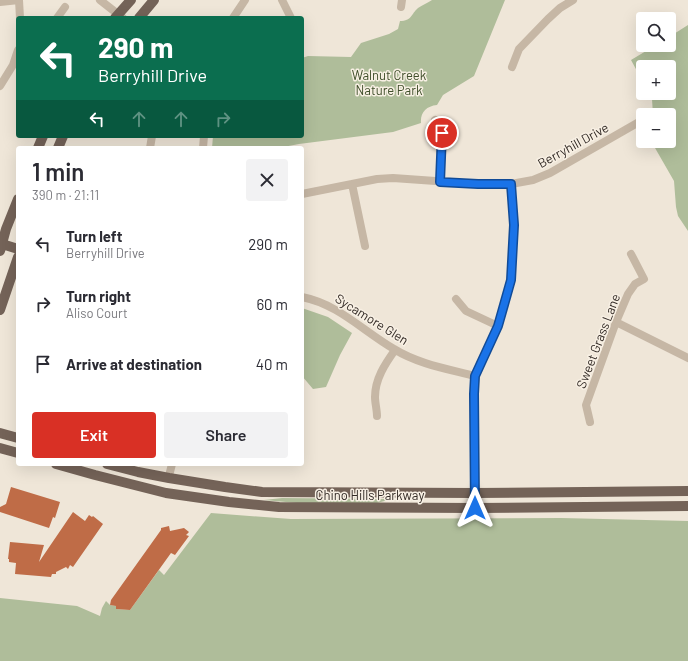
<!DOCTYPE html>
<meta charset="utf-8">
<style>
:root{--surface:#fff;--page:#f2f2f3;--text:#2b2b33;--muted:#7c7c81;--accent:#d93025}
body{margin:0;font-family:Barlow,sans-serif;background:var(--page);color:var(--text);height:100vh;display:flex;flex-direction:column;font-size:15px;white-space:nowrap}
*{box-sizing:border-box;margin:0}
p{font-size:13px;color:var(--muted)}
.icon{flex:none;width:22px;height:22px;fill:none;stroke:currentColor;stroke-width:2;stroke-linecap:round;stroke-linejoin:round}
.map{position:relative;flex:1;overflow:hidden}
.details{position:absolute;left:16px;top:146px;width:288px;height:320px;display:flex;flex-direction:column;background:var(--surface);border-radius:4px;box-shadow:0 4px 16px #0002}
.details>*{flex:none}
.guide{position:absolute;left:16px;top:16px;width:288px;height:122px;border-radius:4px;box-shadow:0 4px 16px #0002;background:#0b6e4f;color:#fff;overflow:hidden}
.controls{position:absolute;left:636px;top:12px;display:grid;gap:8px}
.controls a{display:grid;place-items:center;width:40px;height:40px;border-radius:4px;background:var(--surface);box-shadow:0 4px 16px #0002;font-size:20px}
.pin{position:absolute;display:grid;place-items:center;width:34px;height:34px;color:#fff;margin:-17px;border:2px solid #fff;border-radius:50%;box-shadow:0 1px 4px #0007}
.me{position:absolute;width:44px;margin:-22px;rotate:0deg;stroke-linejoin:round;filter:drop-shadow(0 0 3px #0008)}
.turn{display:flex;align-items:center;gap:14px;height:84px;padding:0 16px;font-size:18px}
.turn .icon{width:52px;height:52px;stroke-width:2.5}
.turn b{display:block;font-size:28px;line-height:34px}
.lanes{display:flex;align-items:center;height:38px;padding:0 16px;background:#0003;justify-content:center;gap:20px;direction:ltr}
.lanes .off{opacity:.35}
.round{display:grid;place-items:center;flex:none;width:42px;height:42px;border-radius:4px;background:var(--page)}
.head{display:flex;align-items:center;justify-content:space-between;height:68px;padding:0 16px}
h1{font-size:24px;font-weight:600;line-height:30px}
.button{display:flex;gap:8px;margin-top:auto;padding:8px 16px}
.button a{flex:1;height:46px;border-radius:4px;background:var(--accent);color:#fff;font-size:16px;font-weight:600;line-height:46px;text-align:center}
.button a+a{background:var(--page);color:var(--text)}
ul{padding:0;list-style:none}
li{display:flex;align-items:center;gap:12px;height:60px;padding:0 16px}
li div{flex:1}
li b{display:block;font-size:15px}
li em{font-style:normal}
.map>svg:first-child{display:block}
</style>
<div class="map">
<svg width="688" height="661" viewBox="0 0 688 661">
<rect width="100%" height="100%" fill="#efe6d8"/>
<path fill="#afbd9a" d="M432,0H505L474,76L443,95L437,105C426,106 420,113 421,123L393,132L299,144L278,148H212L213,136H302V58L308,56L351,57L361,43L389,34L398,29L400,21C412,21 411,14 418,8C422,5 428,3 432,0Z
M688,25V231L678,216L676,207L674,181L651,141H669V115H653L652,99L649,93H669V67H643V82L631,60L656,45H669V37Z
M302,308L328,317L352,333L340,355L326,387L313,389L302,376Z
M282,498L392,499L377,503H297L264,500Z
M211,513L291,519L561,518L688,521V661H0V598L77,606L100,616L102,608L106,601L110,605L116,606V609L130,610L159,570L164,575Z"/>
<path fill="#bf6c47" d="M11,487L60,502L55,518L53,517L49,528L0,512V507L6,504Z
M73,512L85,521L89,515L92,517L93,516L103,524L73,567L70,565L68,569L66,567L56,572V574H52L51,577L15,574L16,563L9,562V559H8L10,542L44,545L39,562Z
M169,526L170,531L184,528L189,532L186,535L189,536L175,555L171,553L130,610L116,609V606L110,605L111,600L161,530V528Z"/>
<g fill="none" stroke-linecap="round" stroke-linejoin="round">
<path stroke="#c6b7a5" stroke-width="8" d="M100,0L123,18
M282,0L291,18
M0,2L19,0L20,18
M401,7L402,0
M57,18L65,7
M233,18L245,0
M512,67L519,49L548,19L560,8L573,0
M0,86L13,65L18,50
M435,120L442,133L440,181
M150,148L152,136
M203,148L204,136
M352,184L365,246
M302,194L377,179L393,178L478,184H511L533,180L550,173L639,122
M302,297C338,304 363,331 394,349C418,364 448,369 475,376
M456,299L466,311L498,326
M616,322L688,358
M377,416C377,410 375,403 375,397C375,379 385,364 395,350
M590,422L586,405L616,322L628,294L635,284L644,279L631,254
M170,472L172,464
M475,508L474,394L475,376L498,326L511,280L514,225L511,184"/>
<path stroke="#746358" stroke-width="10" d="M115,18L131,0
M139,18L154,0
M38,148L43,136
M58,148L63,136
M2,244L18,249
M0,251L6,229L18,199
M0,310L18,257
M0,433L18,438
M0,448L18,453
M56,464L95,475L166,493L229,502L279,507L475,508L688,506
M107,464L138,472L169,478L225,487L262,492L475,493L688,491"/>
</g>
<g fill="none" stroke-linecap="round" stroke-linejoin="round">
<g stroke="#114b97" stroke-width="10">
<path id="route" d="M442,133L440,182L478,184H511L514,225L511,280L498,326L475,376L474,394L475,508"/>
</g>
<use href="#route" stroke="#1a73e8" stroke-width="7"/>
</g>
<g text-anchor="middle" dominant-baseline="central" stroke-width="3" stroke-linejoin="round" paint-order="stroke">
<g font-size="13" fill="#404f2b" stroke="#f8f0e4">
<text x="389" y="75">Walnut Creek<tspan x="389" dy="15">Nature Park</tspan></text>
</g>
<g font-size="13" fill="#332b26" stroke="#f8f0e4">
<text transform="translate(573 145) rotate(-29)">Berryhill Drive</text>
<text transform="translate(372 319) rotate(32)">Sycamore Glen</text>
<text transform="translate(598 341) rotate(-69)">Sweet Grass Lane</text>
<text x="370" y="495">Chino Hills Parkway</text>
</g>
</g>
</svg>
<div class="controls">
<a><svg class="icon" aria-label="search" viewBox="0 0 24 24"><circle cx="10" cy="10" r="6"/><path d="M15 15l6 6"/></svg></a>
<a>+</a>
<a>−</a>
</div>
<div class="pin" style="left:442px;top:133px;background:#d93025"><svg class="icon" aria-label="arrive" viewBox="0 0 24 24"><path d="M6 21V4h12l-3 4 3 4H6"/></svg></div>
<svg class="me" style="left:475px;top:508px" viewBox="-20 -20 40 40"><path d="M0-17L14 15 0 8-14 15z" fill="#1a73e8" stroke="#fff" stroke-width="4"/></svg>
<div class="guide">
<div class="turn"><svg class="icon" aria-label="left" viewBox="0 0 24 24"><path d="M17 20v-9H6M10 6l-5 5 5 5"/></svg><div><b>290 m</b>Berryhill Drive</div></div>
<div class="lanes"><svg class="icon" aria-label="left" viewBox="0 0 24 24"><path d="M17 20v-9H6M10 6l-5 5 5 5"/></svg><svg class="icon off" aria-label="ahead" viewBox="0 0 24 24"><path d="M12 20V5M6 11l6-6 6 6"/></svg><svg class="icon off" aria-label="ahead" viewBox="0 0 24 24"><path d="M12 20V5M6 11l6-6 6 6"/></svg><svg class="icon off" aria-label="right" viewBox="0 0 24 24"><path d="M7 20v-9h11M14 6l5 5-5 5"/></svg></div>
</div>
<section class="details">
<div class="head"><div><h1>1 min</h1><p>390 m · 21:11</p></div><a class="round"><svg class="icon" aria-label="close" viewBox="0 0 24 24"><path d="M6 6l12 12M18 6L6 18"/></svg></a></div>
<ul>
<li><svg class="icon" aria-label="left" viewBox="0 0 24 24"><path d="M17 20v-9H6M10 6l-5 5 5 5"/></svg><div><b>Turn left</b><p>Berryhill Drive</p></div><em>290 m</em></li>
<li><svg class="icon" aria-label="right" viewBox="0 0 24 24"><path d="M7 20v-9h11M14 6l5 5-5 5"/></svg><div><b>Turn right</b><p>Aliso Court</p></div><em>60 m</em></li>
<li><svg class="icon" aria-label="arrive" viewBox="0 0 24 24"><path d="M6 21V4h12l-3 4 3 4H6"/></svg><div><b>Arrive at destination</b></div><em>40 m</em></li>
</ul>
<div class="button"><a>Exit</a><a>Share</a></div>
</section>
</div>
